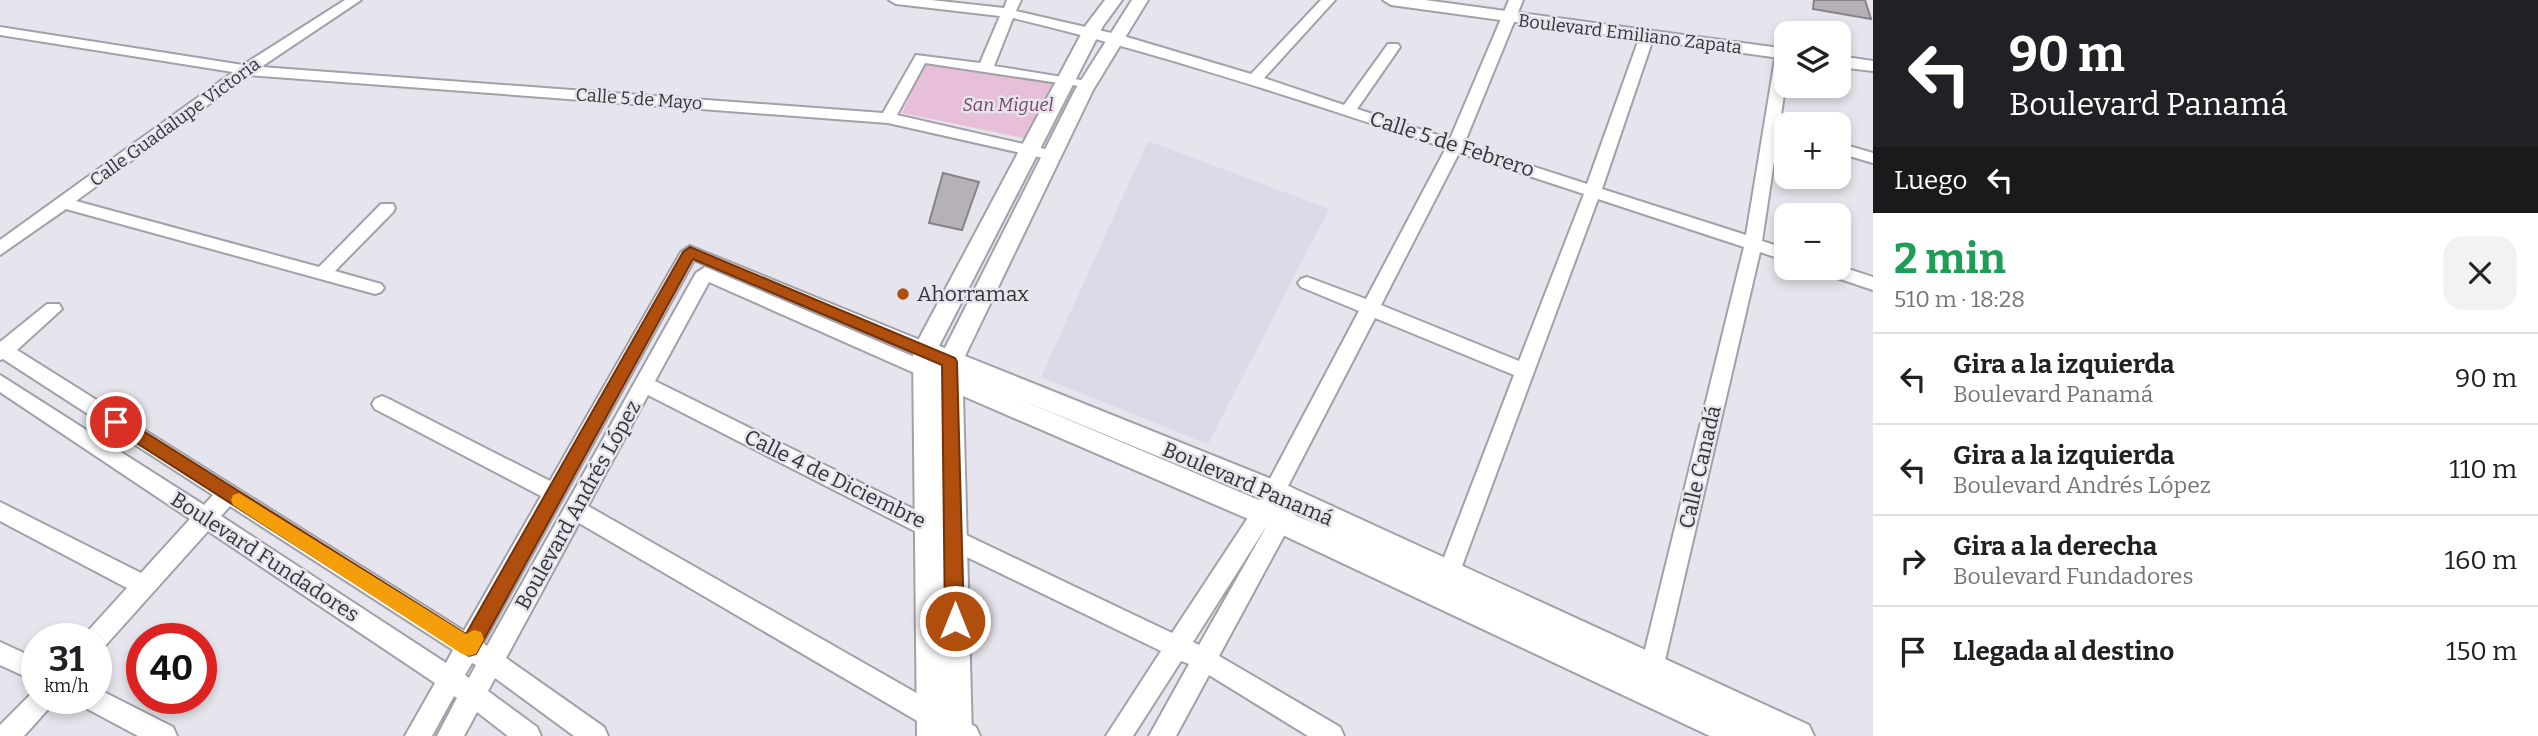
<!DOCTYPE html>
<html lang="es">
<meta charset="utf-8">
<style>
:root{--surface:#fff;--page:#f2f2f2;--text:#202124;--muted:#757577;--line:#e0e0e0}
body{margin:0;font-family:Bitter,serif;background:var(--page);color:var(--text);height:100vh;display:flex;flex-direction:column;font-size:26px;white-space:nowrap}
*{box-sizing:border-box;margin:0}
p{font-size:23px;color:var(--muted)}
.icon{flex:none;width:38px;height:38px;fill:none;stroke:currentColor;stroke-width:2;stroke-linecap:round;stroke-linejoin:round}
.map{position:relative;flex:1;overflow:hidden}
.details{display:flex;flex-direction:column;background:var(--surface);width:665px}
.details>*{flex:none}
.guide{background:#202124;color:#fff;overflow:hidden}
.tools{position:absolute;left:1774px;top:21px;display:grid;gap:14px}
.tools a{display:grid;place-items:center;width:77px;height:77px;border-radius:14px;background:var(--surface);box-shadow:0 4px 10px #0003;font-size:35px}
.speed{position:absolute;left:21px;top:623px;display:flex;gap:14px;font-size:35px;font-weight:700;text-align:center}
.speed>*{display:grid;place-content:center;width:91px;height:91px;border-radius:50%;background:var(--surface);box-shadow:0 4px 10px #0003;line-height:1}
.speed small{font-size:18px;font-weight:400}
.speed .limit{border:10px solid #d22;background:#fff;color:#111}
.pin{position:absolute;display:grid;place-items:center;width:60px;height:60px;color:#fff;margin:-30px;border:4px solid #fff;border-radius:50%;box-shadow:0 2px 7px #0007}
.me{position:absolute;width:77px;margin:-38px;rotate:0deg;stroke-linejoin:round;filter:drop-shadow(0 0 5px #0008)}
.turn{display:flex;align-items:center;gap:24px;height:147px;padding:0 21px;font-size:32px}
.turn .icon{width:91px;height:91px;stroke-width:2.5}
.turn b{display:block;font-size:49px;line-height:60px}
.then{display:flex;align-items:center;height:66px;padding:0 21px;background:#0003;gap:14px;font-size:26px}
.round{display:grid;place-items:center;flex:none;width:74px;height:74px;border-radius:21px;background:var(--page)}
.headline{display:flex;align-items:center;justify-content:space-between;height:119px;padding:0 21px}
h1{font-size:42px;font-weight:700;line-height:52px;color:#1e9e55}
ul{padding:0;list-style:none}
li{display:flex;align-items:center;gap:21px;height:91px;padding:0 21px;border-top:2px solid var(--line)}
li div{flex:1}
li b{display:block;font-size:26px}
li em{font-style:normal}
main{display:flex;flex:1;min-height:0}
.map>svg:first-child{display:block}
</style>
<main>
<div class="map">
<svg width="1873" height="736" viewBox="0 0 1873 736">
<rect width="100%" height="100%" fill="#e6e4ec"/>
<path fill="#ddd9e8" d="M1148,141L1329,209L1208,444L1041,377Z"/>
<path fill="#e8bfd8" d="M925,63L1058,83L1028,139L902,113Z"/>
<path fill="#b6b1b7" stroke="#88838a" stroke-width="2" d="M1814,0H1865L1871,19L1813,9Z
M943,173L979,182L962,230L929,223Z"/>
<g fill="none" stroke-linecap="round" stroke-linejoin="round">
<g stroke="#a2a0a8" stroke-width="4">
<path id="minor" d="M345,0H361L261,67L883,113L916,55L980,63L1000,16L896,4L889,0H931L1004,8L1007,0H1021L1016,11L1120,35L1251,74L1321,0H1335L1264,78L1344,105L1388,44H1398L1400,47L1357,109L1450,139L1509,0H1523L1464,144L1587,184L1640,36L1647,32L1652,33L1654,36L1602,189L1746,235L1776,53L1778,50H1787V75L1762,241L1787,249V261L1760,252L1659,686L1650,690L1641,686L1638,678L1744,247L1598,199L1452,593L1444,596L1436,593L1433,586L1514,375L1375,318L1273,515L1279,504L1287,501L1295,504L1298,510L1219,656L1340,727L1344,736H1308L1209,675L1176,736H1149L1189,664L1181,661L1133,736H1106L1161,651L946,547L648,395L588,506L976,727L980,736H943L579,523L506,658L604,727L608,736H574L495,678L488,691L537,727L541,736H508L477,712L464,736H437L457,698L454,696L432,736H405L435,683L208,531L104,647L96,650V639H84L88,631L127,588L0,521V502L141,573L190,519L0,392V375L204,505L213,495L3,359L0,360V342L47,304H59L62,309L17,350L464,631L541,496L375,409L372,404L375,399L382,396L389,399L550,481L681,252L690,246L932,345L934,350L932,355H918L694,260L483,643L487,646L696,273L705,267L933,365L936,370L933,375L926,377L919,375L709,282L655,381L962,533L1172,633L1255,507L1359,311L1301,287L1298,283L1301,279L1307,277L1366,299L1446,148C1303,101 1160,53 1013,18L994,66L1087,81L1092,82L1094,85L1092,88L925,63L897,115L1058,152L1060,155L1058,158L1052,160L888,123L249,75L76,201L319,267L381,204H393L395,208L393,212L335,271L381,284L384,288L381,292L375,294L66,209L0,255V240L233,72L0,35V27L243,65ZM1459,153L1584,194L1519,361L1381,305ZM230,506L453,650L446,663L221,516ZM1269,522L1199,645L1193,642ZM472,663L476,665L469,678L465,675Z
M1839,143L1873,153V163L1839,153Z
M1839,266L1873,277V290L1819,272L1816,268Z
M0,642L37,659V682L0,665Z
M37,688V698H54L51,706L24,736H0V725Z
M96,688L173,727L177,736H138L82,706L79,698H96Z"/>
</g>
<g stroke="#a2a0a8" stroke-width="4">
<path id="tertiary" d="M1105,0H1122L1103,26L939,346L945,348L1075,90L1132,0H1148L1093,90L965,356L1284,484L1809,725L1814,736H1710L1253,521L963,396L972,736H917L913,350L1086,25ZM1012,396L1264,500L1323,527Z
M1383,0H1425L1787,49V59L1391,5Z
M1839,56L1873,61V71L1839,67Z"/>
</g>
<use href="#minor" fill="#fff" fill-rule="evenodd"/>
<use href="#tertiary" fill="#fff" fill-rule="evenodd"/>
</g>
<path fill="#af4e0d" stroke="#723308" stroke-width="2" d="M690,247L955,358L957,362L964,621L962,627L955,629L948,627L945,621L942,365L693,259L476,654L469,656L110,426L107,422L110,417H121L466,634L683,252Z"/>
<path fill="#f59e0b" d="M239,493L466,634L474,630L481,632L484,639L476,654L469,656L462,654L233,505L231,500L233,495Z"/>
<circle fill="#af4e0d" stroke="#e6e4ec" stroke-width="2.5" cx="903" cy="294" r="7"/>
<g text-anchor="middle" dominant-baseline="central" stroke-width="5" stroke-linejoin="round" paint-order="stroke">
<g font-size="18" fill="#343437" stroke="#e6e4ec">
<text transform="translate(1630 34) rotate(7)">Boulevard Emiliano Zapata</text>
<text transform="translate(639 99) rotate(4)">Calle 5 de Mayo</text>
<text transform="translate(175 122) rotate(-36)">Calle Guadalupe Victoria</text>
</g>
<g font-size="18" font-style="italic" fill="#794366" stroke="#e6e4ec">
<text x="1008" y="105">San Miguel</text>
</g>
<g font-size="21" fill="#343437" stroke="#e6e4ec">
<text transform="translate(1452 144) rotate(18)">Calle 5 de Febrero</text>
<text transform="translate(1700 467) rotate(-77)">Calle Canadá</text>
<text transform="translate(835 479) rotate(26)">Calle 4 de Diciembre</text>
<text transform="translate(1248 484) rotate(23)">Boulevard Panamá</text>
<text transform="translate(578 505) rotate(-61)">Boulevard Andrés López</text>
<text transform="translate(265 557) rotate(33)">Boulevard Fundadores</text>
</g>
<g font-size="21" fill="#343437" stroke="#e6e4ec" text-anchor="start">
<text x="917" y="294">Ahorramax</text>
</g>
</g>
</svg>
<div class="tools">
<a><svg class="icon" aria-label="layers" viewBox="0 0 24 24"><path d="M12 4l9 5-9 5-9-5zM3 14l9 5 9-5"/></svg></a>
<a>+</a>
<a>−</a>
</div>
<div class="speed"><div>31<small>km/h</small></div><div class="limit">40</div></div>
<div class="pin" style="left:116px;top:422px;background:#d93025"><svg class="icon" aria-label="arrive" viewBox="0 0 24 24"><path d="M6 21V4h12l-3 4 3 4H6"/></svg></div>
<svg class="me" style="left:955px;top:621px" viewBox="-20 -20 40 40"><circle r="17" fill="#af4e0d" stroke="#fff" stroke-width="3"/><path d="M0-11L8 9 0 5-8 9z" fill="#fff"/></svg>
</div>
<section class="details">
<div class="guide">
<div class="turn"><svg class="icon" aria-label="left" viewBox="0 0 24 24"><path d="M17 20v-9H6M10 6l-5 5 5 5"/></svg><div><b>90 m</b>Boulevard Panamá</div></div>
<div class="then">Luego<svg class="icon" aria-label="left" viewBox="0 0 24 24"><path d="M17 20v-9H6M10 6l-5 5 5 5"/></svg></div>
</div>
<div class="headline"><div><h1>2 min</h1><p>510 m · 18:28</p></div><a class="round"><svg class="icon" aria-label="close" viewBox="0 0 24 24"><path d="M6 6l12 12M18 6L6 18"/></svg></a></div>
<ul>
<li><svg class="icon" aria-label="left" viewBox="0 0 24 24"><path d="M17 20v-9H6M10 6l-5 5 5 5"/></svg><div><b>Gira a la izquierda</b><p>Boulevard Panamá</p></div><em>90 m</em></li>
<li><svg class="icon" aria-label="left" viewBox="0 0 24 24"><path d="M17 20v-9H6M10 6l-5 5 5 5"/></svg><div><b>Gira a la izquierda</b><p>Boulevard Andrés López</p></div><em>110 m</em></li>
<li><svg class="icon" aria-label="right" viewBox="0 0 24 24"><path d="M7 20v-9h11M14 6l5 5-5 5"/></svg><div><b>Gira a la derecha</b><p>Boulevard Fundadores</p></div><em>160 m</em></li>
<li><svg class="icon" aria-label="arrive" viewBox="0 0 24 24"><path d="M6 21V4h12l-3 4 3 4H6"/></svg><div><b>Llegada al destino</b></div><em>150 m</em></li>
</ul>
</section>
</main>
